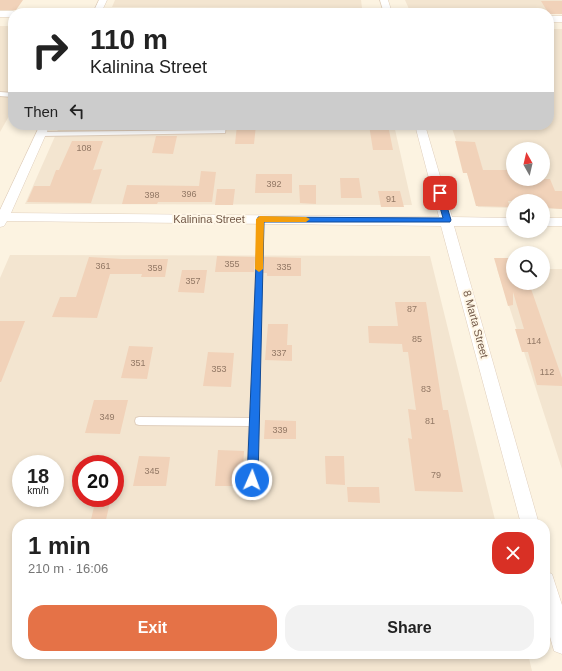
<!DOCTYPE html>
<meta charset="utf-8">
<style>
:root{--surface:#fff;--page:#f2f2f2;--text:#222;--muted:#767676;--accent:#e57247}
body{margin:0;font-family:Helvetica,sans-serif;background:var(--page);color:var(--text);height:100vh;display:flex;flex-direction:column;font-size:15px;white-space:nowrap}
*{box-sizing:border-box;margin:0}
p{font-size:13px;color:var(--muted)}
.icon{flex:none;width:22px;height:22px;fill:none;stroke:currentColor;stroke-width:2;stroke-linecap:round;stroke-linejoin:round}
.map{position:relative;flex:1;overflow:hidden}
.drawer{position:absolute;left:12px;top:519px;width:538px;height:140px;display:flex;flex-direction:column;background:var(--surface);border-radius:16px;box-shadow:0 2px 6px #0003}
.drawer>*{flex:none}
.guide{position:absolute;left:8px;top:8px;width:546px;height:122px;border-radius:16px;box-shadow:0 2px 6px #0003;background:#fff;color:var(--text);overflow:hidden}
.needle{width:26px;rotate:352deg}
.fabs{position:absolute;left:506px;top:142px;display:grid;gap:8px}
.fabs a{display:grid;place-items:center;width:44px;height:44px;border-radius:50%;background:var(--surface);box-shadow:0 2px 6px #0003;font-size:20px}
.speed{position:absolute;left:12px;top:455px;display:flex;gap:8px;font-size:20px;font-weight:700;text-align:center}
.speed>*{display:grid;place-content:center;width:52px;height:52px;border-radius:50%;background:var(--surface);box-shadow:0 2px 6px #0003;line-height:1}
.speed small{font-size:10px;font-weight:400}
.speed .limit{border:6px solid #d22;background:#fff;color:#111}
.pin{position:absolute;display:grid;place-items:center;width:34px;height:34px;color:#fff;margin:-17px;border-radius:8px;box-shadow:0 2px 6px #0006}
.me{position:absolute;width:44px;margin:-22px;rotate:2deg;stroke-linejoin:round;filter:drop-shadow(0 0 3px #0008)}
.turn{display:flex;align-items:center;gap:14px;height:84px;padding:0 16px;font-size:18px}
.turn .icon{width:52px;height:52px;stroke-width:2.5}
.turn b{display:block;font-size:28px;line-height:34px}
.then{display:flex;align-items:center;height:38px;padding:0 16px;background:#0003;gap:8px;font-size:15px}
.round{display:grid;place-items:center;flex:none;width:42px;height:42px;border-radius:16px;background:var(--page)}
.overview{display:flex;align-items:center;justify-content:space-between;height:68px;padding:0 16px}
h1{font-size:24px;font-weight:700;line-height:30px}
.primary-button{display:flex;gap:8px;margin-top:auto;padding:8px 16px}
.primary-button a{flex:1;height:46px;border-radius:16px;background:var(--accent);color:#fff;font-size:16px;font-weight:700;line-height:46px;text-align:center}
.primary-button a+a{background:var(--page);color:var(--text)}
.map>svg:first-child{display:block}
</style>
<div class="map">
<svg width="562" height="671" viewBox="0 0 562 671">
<rect width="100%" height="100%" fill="#fcf3e1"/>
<path fill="#f3e5d0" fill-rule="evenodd" d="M115,0H361L362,8L112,7Z
M405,0H562V10L409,9Z
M0,26H13V109L0,132Z
M549,29H562V209L543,208V201H513V208L478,207L451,125H549ZM513,149H543V179H513Z
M60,125H394L412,205L25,204Z
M10,255L430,256L496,524H17V654H528L532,671H0V278ZM21,464H55V498H21ZM81,464H115V498H81Z
M497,269H513V283H543V269H562V469Z"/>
<path fill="#f1d2b9" d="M0,0H23L16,10H0Z
M541,1H562V14H549Z
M237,125H256L254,144H235Z
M369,125H388L393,150H373Z
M156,136H177L173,154L152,153Z
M72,141H103L93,170L102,169L91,203L27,202L34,186H50L56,170H59Z
M455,141L475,142L483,170H510L513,179H550L555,191H562V209L547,208L544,201H508L510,207L476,206L467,173H463Z
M201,171L216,172L212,202H158L157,204H122L127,185L199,186Z
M256,174H292V193H255Z
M340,178H359L362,198H341Z
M299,185H316V204L300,203Z
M217,189H235L233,205H215Z
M378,191H400L404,207H381Z
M217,256L255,257L254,272H215Z
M89,257L122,259H168L165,277H141L142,274H110L97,318L52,317L60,297H76Z
M264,257L301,258V276H267V273H263Z
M494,258H513V283H529L562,378V386L537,385L528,352H522L515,329H524L513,292V305L508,306Z
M182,270H207L204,293L178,292Z
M395,302H426L443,410H448L463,492L415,491L408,438L412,439L408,409L416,410L408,352H403L402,344L369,343L368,326H398Z
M0,321H25L1,382H0Z
M268,324H288L287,345H292V361L265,360Z
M129,346L153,347L147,379L121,378Z
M208,352L234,353L231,387L203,386Z
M94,400H128L120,434L85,433Z
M265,420L296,421V439H264Z
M218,450L244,451L242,486H215Z
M139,456L170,457L166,486H133Z
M325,456H344L345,485L326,484Z
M347,487H379L380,503L348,502Z
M96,498H111L105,524H90Z"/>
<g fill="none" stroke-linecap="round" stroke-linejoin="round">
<g stroke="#e0cfbd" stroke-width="2">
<path id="service" d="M0,92L13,93V97L0,96Z
M220,125H226L225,133L41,136L38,134L41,132L220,130Z
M258,217H262L263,219L257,495L255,498L252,500L249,498L247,495L249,426L139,425L136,424L135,421L136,418L139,417L250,418Z"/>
</g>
<g stroke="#e0cfbd" stroke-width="1">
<path id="minor" d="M99,0H107L101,13H93Z
M380,0H388L392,13H384Z
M40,125H50L11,213L439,217L415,125H425L452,217L513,218V226H454L539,524H521L441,226L7,221L4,226L0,227V210Z
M543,218H562V226H543Z
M545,571L552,574L562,605V654L554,651L545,619Z"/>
</g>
<g stroke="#e0cfbd" stroke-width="1">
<path id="tertiary" d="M0,11H13L18,13H13V17H0Z
M549,16H562V22H549Z"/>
</g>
<use href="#service" fill="#fff" fill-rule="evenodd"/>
<use href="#minor" fill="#fff" fill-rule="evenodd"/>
<use href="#tertiary" fill="#fff" fill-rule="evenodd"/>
</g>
<path fill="#1a73e8" stroke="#114b97" d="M437,191H442L443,193L451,220L450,222H264L258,480L256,484L252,486L248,484L247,480L258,217L443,218L436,193Z"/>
<path fill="#f59e0b" d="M260,216L306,217L310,219L306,222H264L263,269L259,272L255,269L256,219Z"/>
<g text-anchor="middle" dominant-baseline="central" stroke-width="4" stroke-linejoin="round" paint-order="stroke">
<g font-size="9" fill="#927865">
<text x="84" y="148">108</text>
<text x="274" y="184">392</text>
<text x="189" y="194">396</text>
<text x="152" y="195">398</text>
<text x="391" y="199">91</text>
<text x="232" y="264">355</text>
<text x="103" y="266">361</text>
<text x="284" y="267">335</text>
<text x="155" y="268">359</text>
<text x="193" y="281">357</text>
<text x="412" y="309">87</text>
<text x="417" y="339">85</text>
<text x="534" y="341">114</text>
<text x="279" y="353">337</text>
<text x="138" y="363">351</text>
<text x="219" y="369">353</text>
<text x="547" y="372">112</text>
<text x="426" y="389">83</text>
<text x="107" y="417">349</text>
<text x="430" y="421">81</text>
<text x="280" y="430">339</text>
<text x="152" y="471">345</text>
<text x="436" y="475">79</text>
</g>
<g font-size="11" fill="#735a49" stroke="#fff7e7">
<text x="209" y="219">Kalinina Street</text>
<text transform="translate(476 324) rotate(75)">8 Marta Street</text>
</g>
</g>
</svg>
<div class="fabs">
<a><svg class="needle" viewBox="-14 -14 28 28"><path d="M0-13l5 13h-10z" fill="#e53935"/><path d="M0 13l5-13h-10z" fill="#767676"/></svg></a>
<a><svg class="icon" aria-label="sound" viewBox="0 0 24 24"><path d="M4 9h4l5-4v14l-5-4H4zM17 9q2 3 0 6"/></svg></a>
<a><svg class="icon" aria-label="search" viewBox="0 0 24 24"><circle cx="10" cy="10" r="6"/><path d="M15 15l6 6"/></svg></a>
</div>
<div class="speed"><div>18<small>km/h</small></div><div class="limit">20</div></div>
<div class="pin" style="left:440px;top:193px;background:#d93025"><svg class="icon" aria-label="arrive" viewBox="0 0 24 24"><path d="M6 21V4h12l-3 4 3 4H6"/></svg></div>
<svg class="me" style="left:252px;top:480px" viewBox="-20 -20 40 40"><circle r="17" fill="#1a73e8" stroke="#fff" stroke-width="3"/><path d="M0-11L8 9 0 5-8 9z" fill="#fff"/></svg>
<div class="guide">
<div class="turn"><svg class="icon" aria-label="right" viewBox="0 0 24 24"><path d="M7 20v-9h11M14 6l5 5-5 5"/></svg><div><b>110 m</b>Kalinina Street</div></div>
<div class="then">Then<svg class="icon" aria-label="left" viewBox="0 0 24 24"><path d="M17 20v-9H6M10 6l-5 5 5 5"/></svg></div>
</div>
<section class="drawer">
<div class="overview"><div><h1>1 min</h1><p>210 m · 16:06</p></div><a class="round" style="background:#d93025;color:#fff"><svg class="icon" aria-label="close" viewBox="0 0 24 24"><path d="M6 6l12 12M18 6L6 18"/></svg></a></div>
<div class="primary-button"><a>Exit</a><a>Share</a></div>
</section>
</div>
